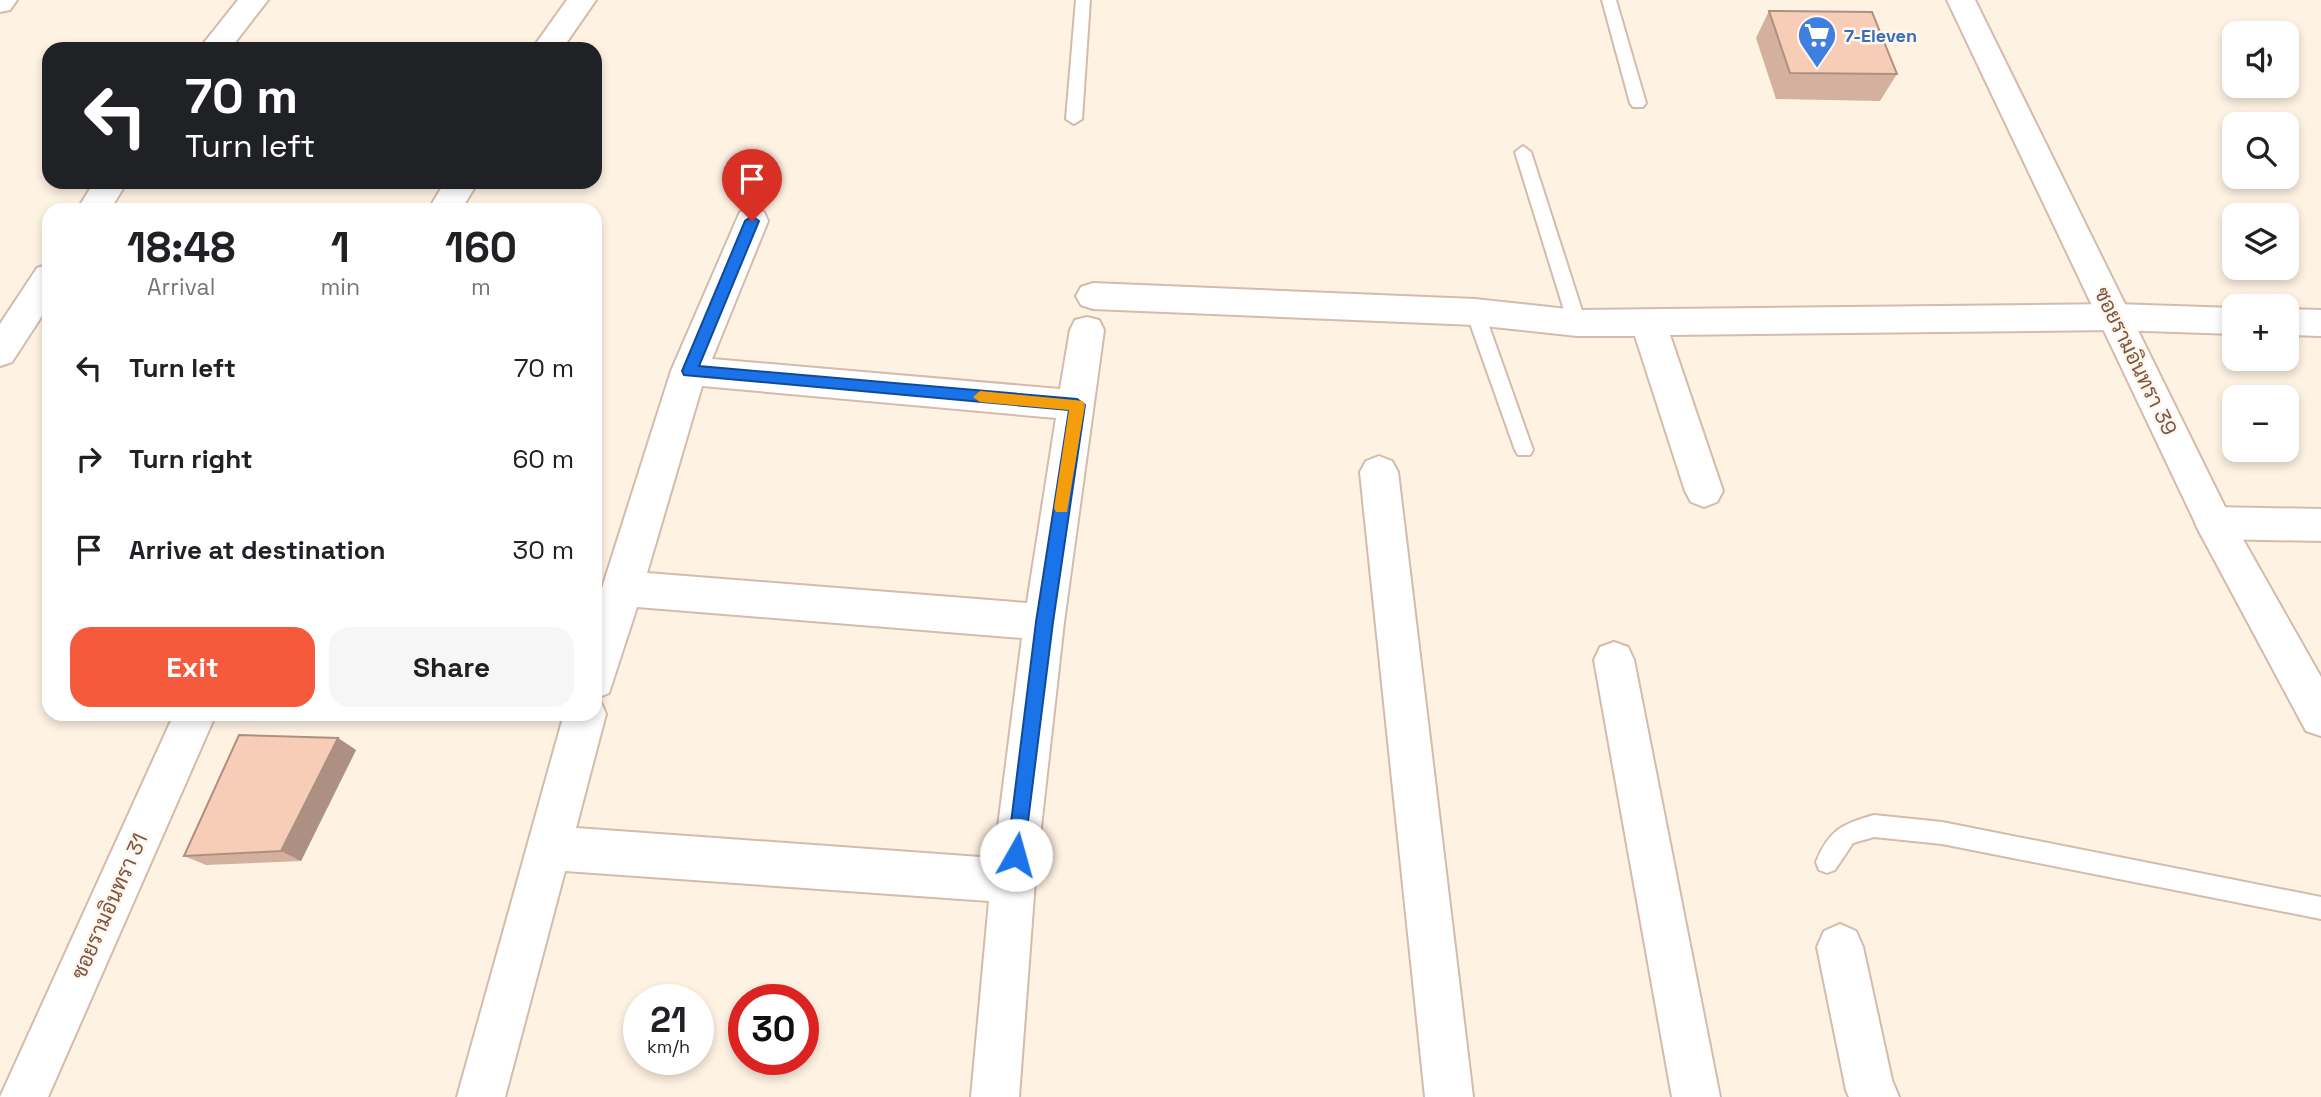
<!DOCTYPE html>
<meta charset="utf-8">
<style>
:root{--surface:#fff;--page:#f6f6f6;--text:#202124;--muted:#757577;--accent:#f55a3c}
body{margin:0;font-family:"Space Grotesk",Sarabun,sans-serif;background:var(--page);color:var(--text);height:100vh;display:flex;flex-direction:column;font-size:26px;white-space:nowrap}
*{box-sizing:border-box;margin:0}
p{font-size:23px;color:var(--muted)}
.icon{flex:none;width:38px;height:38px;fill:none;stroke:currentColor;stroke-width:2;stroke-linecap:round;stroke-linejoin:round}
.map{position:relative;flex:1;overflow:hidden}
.panel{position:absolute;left:42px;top:203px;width:560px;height:518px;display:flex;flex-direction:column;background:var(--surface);border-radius:21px;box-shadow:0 4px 10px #0003}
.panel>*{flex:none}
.hud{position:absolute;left:42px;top:42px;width:560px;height:147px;border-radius:21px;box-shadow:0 4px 10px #0003;background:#202124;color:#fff;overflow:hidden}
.buttons{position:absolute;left:2222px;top:21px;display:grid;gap:14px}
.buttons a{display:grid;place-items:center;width:77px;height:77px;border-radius:14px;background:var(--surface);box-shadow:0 4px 10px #0003;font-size:35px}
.speed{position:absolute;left:623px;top:984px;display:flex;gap:14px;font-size:35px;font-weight:700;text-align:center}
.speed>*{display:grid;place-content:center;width:91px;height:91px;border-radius:50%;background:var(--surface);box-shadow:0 4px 10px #0003;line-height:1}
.speed small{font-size:18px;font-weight:400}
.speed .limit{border:10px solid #d22;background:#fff;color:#111}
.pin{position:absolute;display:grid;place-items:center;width:60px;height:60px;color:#fff;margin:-72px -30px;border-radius:50% 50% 50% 0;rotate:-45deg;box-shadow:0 0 7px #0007}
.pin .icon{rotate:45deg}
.me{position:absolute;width:77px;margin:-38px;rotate:7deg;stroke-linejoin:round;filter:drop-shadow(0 0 5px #0008)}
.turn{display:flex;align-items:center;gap:24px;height:147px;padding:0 28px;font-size:32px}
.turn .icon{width:91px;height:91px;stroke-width:2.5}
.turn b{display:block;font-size:49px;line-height:60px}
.eta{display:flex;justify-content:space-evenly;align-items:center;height:119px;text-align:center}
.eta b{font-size:42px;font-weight:700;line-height:49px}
.cta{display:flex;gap:14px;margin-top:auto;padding:14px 28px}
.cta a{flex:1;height:80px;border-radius:21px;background:var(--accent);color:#fff;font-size:28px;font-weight:700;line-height:80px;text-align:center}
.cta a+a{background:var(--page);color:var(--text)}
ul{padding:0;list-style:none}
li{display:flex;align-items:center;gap:21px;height:91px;padding:0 28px}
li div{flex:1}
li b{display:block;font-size:26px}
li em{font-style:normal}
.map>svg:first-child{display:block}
</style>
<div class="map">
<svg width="2321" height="1097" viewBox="0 0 2321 1097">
<rect width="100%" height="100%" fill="#fef2e3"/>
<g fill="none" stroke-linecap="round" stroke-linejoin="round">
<g stroke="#d4bbab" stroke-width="4">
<path id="service" d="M1076,0H1090L1082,119L1074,124L1066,119Z
M1602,0H1616L1646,103L1643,107H1633L1630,103Z
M1523,146L1531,152L1586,323L1577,330L1568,323L1515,152Z
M1475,305L1484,312L1533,450L1530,455H1518L1515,450L1466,312Z
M1874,815L1942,822L2321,897V919L1942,844L1874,837L1853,843L1835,870L1827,873L1819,870L1816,862C1829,830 1842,824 1874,815Z"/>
</g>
<g stroke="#d4bbab" stroke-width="4">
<path id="minor" d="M0,0H17L10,10L0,12Z
M238,0H268L230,49H199Z
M94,182H127L110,210H77Z
M752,209L764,212L768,221L712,359L1060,389L1070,330L1075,320L1087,317L1099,320L1104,330L1064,622L1035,881L1019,1097H971L989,901L565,871L505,1097H457L564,714H595V615L602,588L671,371L736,221L740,212ZM702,386L1056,418L1027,603L647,573ZM637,607L1022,638L994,858L576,828L606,714L600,700L595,699L609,693Z
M49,264V305L12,362L0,366V324L37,268Z
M1093,283L1475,299L1577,310L2115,304L2235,308V334L2115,330L1670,335L1723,491L1717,502L1704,507L1691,502L1685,491L1635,336H1577L1475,325L1093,309L1081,305L1076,296L1081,287Z
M2287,309L2321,310V336L2287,335Z
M1379,456L1392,461L1398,472L1473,1097H1425L1360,472L1366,461Z
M2214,507L2321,509V541L2214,539L2201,535L2195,523L2201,511Z
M1614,642L1628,647L1634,660L1720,1097H1672L1594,660L1600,647Z
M1840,924L1856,931L1863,947L1892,1080L1899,1097H1849L1846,1090L1817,947L1824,931Z"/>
</g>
<g stroke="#d4bbab" stroke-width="4">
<path id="tertiary" d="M567,0H596L562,49H532Z
M1947,0H1975L2227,511L2321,677V736L2306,731L2201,535Z
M445,182H478L461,210H428Z
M174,714H216L48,1097H0Z"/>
</g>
<use href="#service" fill="#fff" fill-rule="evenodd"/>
<use href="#minor" fill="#fff" fill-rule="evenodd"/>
<use href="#tertiary" fill="#fff" fill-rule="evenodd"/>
</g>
<path fill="#d4b09e" d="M1769,11L1897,74L1880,101L1776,99L1756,38Z
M338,738L356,750L301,861L206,865L184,856Z"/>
<path fill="#ad9081" d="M338,738L356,750L301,861L281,851Z"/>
<path fill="#f7cdb8" stroke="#ad9081" stroke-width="2" d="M1769,11L1872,12L1897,74L1790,73Z
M239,735L338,738L281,851L184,856Z"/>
<path fill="#1a73e8" stroke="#114b97" stroke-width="2" d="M752,216L759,221L699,366L1077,399L1085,405L1053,622L1023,861L1016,864L1010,861L1007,855L1036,622L1069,410L684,375L682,371L745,221Z"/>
<path fill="#f59e0b" d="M980,391L1083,401L1085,405L1067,512H1056L1054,508L1069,410L980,402L973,397Z"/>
<defs>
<g id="supermarket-pin" transform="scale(2.0125)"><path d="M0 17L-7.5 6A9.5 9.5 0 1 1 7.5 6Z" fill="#3f7fe0" stroke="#fff6ec"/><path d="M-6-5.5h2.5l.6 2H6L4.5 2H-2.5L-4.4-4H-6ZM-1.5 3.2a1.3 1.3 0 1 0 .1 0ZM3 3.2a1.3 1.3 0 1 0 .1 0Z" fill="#fff"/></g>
</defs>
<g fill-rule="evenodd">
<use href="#supermarket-pin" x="1817" y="35"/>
</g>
<g text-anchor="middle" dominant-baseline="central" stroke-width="5" stroke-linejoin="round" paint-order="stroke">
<g font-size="18" font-weight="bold" fill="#366cbe" stroke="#fff6ec" text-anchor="start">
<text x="1844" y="35">7-Eleven</text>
</g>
<g font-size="21" fill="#7a5546" stroke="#fff6ec">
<text transform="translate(2136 361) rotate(64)">ซอยรามอินทรา 39</text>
<text transform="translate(109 906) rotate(-66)">ซอยรามอินทรา 31</text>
</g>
</g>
</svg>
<div class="buttons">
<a><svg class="icon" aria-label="sound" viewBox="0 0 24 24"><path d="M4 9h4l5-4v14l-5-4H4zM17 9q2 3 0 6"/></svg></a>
<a><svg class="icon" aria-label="search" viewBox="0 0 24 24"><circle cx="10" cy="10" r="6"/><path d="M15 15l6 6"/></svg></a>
<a><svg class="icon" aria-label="layers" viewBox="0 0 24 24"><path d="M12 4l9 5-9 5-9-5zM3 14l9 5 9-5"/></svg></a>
<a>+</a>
<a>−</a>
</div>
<div class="speed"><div>21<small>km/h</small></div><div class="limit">30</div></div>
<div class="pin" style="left:752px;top:221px;background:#d93025"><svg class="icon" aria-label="arrive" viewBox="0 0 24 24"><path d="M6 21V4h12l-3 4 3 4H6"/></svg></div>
<svg class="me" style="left:1016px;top:855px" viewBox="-20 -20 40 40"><circle r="19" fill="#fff"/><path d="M0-13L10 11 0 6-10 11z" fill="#1a73e8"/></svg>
<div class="hud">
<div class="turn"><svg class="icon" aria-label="left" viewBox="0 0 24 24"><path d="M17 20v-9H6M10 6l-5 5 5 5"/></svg><div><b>70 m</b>Turn left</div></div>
</div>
<section class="panel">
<div class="eta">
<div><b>18:48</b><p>Arrival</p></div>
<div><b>1</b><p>min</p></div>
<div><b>160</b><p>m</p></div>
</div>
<ul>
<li><svg class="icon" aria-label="left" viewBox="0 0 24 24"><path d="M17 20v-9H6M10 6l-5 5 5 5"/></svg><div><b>Turn left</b></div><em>70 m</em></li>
<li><svg class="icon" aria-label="right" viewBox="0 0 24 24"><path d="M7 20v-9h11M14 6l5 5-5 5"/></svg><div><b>Turn right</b></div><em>60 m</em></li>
<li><svg class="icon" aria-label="arrive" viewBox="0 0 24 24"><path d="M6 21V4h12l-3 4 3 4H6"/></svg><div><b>Arrive at destination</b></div><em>30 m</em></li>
</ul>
<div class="cta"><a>Exit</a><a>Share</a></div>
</section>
</div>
